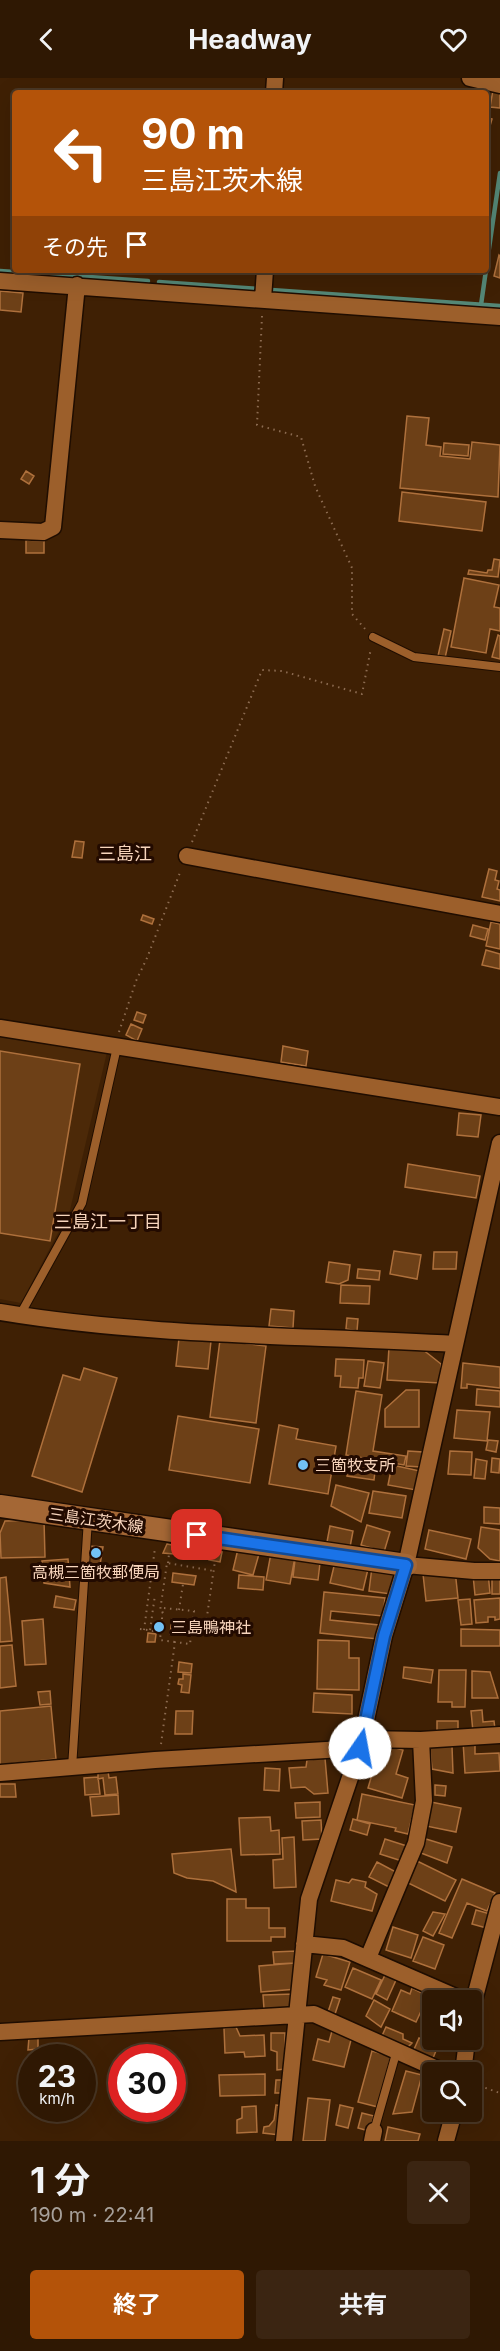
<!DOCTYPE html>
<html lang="ja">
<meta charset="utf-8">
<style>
:root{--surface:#2f1803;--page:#3b2512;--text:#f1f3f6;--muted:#a7a09a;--line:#4a3725;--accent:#b45309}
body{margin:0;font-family:Inter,"Noto Sans JP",sans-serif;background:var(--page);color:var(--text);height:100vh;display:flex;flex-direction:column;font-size:22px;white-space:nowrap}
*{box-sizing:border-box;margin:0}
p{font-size:20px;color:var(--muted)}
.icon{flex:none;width:33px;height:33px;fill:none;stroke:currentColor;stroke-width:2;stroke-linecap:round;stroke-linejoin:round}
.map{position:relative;height:2063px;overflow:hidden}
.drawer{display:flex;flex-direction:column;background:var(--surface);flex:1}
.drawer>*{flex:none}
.guide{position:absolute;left:12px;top:12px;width:477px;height:183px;border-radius:6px;box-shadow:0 6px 24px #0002,0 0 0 2px var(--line);background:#b45309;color:#fff;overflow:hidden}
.tools{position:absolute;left:422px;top:1912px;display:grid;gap:12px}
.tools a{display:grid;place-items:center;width:60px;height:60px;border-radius:6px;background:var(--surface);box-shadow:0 6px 24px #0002,0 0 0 2px var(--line);font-size:30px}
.speed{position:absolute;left:18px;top:1966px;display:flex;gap:12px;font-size:30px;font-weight:700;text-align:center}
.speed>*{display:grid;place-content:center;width:78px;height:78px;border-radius:50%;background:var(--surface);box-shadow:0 6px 24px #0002,0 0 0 2px var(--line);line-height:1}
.speed small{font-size:15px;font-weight:400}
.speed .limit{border:9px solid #d22;background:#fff;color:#111}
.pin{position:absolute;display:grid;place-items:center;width:51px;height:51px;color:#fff;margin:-26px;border-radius:12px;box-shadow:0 3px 9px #0006}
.me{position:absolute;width:66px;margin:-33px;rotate:12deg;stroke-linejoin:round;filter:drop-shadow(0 0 4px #0008)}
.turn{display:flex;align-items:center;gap:21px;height:126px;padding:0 30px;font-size:27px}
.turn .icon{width:78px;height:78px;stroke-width:2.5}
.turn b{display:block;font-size:42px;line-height:51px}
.then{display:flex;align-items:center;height:57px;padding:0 30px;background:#0003;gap:12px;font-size:22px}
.round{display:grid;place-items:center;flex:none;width:63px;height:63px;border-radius:6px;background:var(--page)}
.head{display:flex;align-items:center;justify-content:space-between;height:102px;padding:0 30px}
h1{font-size:36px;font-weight:700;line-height:45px}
.primary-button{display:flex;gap:12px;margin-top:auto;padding:12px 30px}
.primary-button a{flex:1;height:69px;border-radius:6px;background:var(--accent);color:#fff;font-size:24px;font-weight:700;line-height:69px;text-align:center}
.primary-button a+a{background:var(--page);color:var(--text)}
header{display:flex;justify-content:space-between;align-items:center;height:78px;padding:0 30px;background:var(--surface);font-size:27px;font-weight:700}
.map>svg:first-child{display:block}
</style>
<header><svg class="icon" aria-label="back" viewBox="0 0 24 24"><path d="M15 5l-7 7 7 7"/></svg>Headway<svg class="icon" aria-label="heart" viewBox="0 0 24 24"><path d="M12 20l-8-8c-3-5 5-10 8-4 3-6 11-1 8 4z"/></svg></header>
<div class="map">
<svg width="500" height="2063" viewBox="0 0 500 2063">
<rect width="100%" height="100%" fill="#3f2004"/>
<path fill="#4c2908" d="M0,959L107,974L70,1132L21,1225L0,1221Z"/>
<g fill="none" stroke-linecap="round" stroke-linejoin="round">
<path stroke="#548776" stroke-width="4.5" d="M486,191L500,95
M0,193L148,203
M159,204L500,228
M481,227L486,192"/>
</g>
<path fill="#6d4017" stroke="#ae703c" stroke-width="1.5" d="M493,12L500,13V30L490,29Z
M486,39L492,41L488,55L486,54Z
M499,177L500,178V200L494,198Z
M0,213L23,215L21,234L0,232Z
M407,338L429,340L426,367L441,369L440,378L470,381L472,364L500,367L498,419L400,410Z
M444,365L469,367L468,378L443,376Z
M26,393L34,398L29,406L21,401Z
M402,414L486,424L482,453L399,443Z
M26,462L44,463V475H26Z
M494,481L500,482L498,499L468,496L469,492L487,495L488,492H492Z
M464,500L499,507L494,529L500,530V553L490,551L486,575L451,569Z
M444,551L451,553L445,580L438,578Z
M498,557L500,558V581L492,579Z
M75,763L84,764L82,780L72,779Z
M489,791L497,793L495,802L499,803L497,811L500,812V823L482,819Z
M143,837L154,841L152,846L141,842Z
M491,844L500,846V871L486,868Z
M473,847L488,851L485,862L470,858Z
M486,872L500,876V891L482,887Z
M137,934L146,937L143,945L134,942Z
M131,946L142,951L137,963L126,957Z
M283,968L308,973L306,988L281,984Z
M0,973L80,986L50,1163L0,1155Z
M459,1035L481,1037L478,1059L457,1057Z
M408,1086L480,1098L476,1120L405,1109Z
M394,1173L421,1177L417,1201L390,1196Z
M434,1174H457L456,1191H433Z
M329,1184L350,1187L348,1202L339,1206L326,1204Z
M358,1191L380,1193L379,1202L357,1200Z
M341,1207L370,1208L369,1226L340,1225Z
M271,1231L294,1233L293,1250L269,1248Z
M347,1240L358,1241L357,1253L346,1251Z
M179,1260L211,1263L208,1291L176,1288Z
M220,1262L266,1268L256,1345L210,1339Z
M389,1269L422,1271L441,1286L440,1305L387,1302Z
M336,1281L364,1282L363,1300H359L358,1310L340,1309L341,1298H335Z
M368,1283L384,1285L380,1310L364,1308Z
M463,1285L500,1289V1310L467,1306V1310H461Z
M84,1290L117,1300L82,1414L32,1398L63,1297L80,1302Z
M477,1311L500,1313V1329L476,1327Z
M406,1312H419V1349H385V1331Z
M356,1313L382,1317L373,1373L406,1378L404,1387L346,1377Z
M457,1332L490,1334L487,1363L454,1360Z
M178,1338L259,1351L250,1405L169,1392Z
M279,1347L298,1351L296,1361L336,1368L328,1416L269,1406Z
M488,1362L498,1363L496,1374L486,1372Z
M408,1373L423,1374L421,1389L406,1388Z
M450,1373L472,1374L471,1397L448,1396Z
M492,1380L500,1381L499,1395L491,1394Z
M349,1381L376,1385L374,1402L347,1398Z
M476,1381L487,1383L485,1401L474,1400Z
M392,1387L420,1393L416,1412L388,1407Z
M336,1407L369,1415L361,1444L331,1428Z
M373,1413L406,1418L402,1440L369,1435Z
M484,1429L500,1430V1446L484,1445Z
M44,1442L45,1479L1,1480L0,1455L5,1443Z
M367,1447L390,1454L384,1474L361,1467Z
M330,1448L353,1453L350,1469L327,1464Z
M481,1449L500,1452V1483L490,1481L478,1470Z
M429,1452L471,1461L466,1481L425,1471Z
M167,1466L172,1467V1471H175L174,1476L163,1475Z
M88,1468L103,1469L100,1487L86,1485Z
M238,1471L259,1476L253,1497L233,1492Z
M211,1473L222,1474L220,1484L209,1482Z
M271,1475L295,1479L290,1506L266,1502Z
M68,1481L70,1509L44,1505L42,1483Z
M295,1482L320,1485L318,1502L293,1499Z
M335,1484L368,1491L363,1512L330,1505Z
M372,1489L395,1492L391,1516L369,1513Z
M455,1492L458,1520L426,1523L423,1496Z
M492,1494H500V1516H492Z
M173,1495L196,1498L194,1507L172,1504Z
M488,1495L490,1515L475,1517L473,1497Z
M239,1497L264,1499L263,1512L238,1510Z
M6,1499L12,1563L0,1564V1500Z
M324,1514L385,1520L383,1538L331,1533L330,1542L379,1547L378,1561L320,1555Z
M56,1518L76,1522L74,1532L54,1529Z
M500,1520V1541L495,1542V1539H488V1544L476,1545L474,1522Z
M470,1521L472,1546L461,1547L458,1522Z
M43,1541L46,1586L25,1587L22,1543Z
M172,1541L185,1543L184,1557L170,1556Z
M461,1551L500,1552V1568H461Z
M148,1555L156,1556L155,1564H147Z
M318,1562L349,1563V1580H359V1612L317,1611Z
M12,1567L16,1608L0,1610V1568Z
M179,1584L192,1586L191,1595L178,1594Z
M404,1589L433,1592L431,1605L403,1600Z
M439,1592H466L465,1629H452V1624H438Z
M472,1593L490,1594L498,1620H472Z
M183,1596L191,1597L189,1615L181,1614L182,1607L178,1606L179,1601H183Z
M50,1613L51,1626L40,1627L38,1614Z
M314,1615L352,1617V1636L313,1634Z
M51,1628L56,1681L0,1687V1633Z
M482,1632L483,1644L494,1643L495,1651L473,1654L471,1633Z
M176,1633H193L192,1656H175Z
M437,1643H458V1655L437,1656Z
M475,1662V1676L499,1675L500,1693L465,1695L463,1663Z
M381,1666L403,1672L396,1696L408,1700L402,1720L368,1710Z
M452,1668L453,1695L432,1691L430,1669Z
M325,1680L328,1715L314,1716L305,1709L291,1710L289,1690L306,1689L307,1682Z
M265,1690L280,1691L279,1713L264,1712Z
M108,1693L109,1700L116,1699L118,1716L105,1717L103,1700L98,1701V1694Z
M98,1699L100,1716L85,1717L84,1700Z
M0,1706H15L16,1719H0Z
M435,1707L446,1708L445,1718L435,1717Z
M362,1716L415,1727L408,1756L395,1753L396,1750L357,1742Z
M118,1717L119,1736L92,1738L90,1719Z
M320,1724V1739L296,1740L295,1725Z
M431,1724L461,1730L456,1754L426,1748Z
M270,1739L271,1753L279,1752L280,1776L241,1777L239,1740Z
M353,1741L370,1746L367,1757L350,1752Z
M321,1742L322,1761L303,1762L302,1743Z
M294,1759L296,1809L274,1810L273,1782L283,1781L282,1760Z
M385,1761L410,1769L405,1784L380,1776Z
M426,1761L452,1769L447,1785L421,1775Z
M231,1771L236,1814L213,1803L187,1800L174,1795L172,1776Z
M415,1782L456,1802L445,1823L404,1803Z
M377,1784L396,1794L389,1809L369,1799Z
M352,1801L366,1804L365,1809L377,1816L372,1833L331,1823L336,1802L349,1805Z
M462,1801L495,1815L487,1833L467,1825L452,1860L439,1855Z
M227,1821H246V1830H269V1850H285V1859H271V1863H227Z
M476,1832L494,1837L490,1851L472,1846Z
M433,1834L445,1836L433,1858L423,1853Z
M393,1849L418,1857L411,1880L386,1872Z
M423,1859L444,1867L435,1891L413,1883Z
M297,1873L295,1885L274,1886L273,1874Z
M323,1876L350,1884L341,1912L324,1907L327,1902L316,1899Z
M295,1885L297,1911L261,1914L259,1888Z
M353,1890L381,1902L372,1921L345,1909Z
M385,1897L396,1902L387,1922L376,1916Z
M412,1910L428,1918L416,1944L392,1933L401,1912L410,1916Z
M294,1916V1929L264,1931L263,1917Z
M333,1919L340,1921L334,1939L327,1937Z
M374,1922L390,1931L381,1949L366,1938Z
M432,1924V1943L425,1940Z
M236,1949L240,1958L264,1957L265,1978L245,1979L244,1974L225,1975L224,1950Z
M386,1949L403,1956V1961L412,1965L407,1970L381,1960Z
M332,1953L352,1958L344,1989L313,1982L318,1961L329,1964Z
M271,1955H285V1991L277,1992V1974L271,1972Z
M29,1959L38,1960V1971L28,1972Z
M419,1960L438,1968L431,1985L412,1976Z
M372,1973L391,1978L378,2029L358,2024Z
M406,1993L422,1997L412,2034L393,2036Z
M265,1996V2017L220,2018L219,1997Z
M276,2002H282L281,2015H275Z
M308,2020L330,2022L325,2063H303Z
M276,2027L283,2028L280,2057L263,2055L264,2049L269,2048L274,2042Z
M340,2027L353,2030L348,2050L336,2047Z
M256,2028L257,2054L237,2055V2042L242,2040V2029Z
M362,2035L374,2038L369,2053L358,2050Z
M388,2049L420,2056L418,2063H385Z"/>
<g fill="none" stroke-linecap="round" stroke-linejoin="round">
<g stroke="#1f0d01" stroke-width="10">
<path id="service" d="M373,559L414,579L500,589
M20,1237L82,1125L117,969
M72,1690L88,1441
M374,2053L397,1972"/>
</g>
<g stroke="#1f0d01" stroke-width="19">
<path id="minor" d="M470,0L500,7
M274,15L275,0
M0,203L500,239
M263,221L265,192
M0,452L43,454L53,449L77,207
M187,778L500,836
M0,950L500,1029
M0,1234C150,1259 304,1257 455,1266
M406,1487L474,1493H500
M362,1661L421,1662L500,1657
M0,1695L155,1682L360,1670
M304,1866L343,1870L465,1923
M368,1880L416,1765L424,1723L421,1662
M471,1934L500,1824
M0,1954L314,1936L446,1995
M463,1995L467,1962
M284,2063L309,1821L360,1670L384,1558L406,1487L500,1065
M372,2063L374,2053
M446,2063L454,2034"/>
</g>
<g stroke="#1f0d01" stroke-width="25">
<path id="secondary" d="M0,1428L406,1487"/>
</g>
<path stroke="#8c6b51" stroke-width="2" stroke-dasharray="1.5 4.5" stroke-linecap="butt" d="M262,238L257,347L301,359L315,408L352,490V536L366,552
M192,764L262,592L282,593L362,616L371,570
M119,954L136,903L147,880L181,792
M168,1485L169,1476
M179,1532L183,1506
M163,1535L160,1533L167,1485L214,1493
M192,1550L205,1552L215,1483
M140,1551L161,1554
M144,1552L155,1470
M150,1552L155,1517
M161,1666L175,1564L190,1566L194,1533L163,1530L160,1562L175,1564
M474,2006L500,2015"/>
<use href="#service" stroke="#9c5f2b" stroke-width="8"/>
<use href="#minor" stroke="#9c5f2b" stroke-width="16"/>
<use href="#secondary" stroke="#a46735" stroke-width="22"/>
</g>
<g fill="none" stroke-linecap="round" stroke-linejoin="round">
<g stroke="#114b97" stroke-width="15">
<path id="route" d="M197,1457L406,1487L384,1558L360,1670"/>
</g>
<use href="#route" stroke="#1a73e8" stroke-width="10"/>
</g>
<g fill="#72c1f5" stroke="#220a00" stroke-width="2">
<circle cx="303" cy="1387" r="6"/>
<circle cx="96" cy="1475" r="6"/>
<circle cx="159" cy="1549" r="6"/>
</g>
<g text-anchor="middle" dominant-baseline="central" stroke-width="6" stroke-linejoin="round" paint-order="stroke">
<g font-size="16" fill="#f8d5bc" stroke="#220a00" text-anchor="start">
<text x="315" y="1387">三箇牧支所</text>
<text x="96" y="1494" text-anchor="middle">高槻三箇牧郵便局</text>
<text x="171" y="1549">三島鴨神社</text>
</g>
<g font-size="16" fill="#f8d5bc" stroke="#220a00">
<text transform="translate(96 1442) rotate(8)">三島江茨木線</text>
</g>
<g font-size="18" fill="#f8d5bc" stroke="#220a00">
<text x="125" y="775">三島江</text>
<text x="108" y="1143">三島江一丁目</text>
</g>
</g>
</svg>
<div class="tools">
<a><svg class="icon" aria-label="sound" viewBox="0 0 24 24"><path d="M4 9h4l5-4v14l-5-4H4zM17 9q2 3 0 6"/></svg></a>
<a><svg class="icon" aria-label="search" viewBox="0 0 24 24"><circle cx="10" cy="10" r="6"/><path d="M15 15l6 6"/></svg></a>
</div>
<div class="speed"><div>23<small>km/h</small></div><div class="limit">30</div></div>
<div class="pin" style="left:197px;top:1457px;background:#d93025"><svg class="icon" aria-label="arrive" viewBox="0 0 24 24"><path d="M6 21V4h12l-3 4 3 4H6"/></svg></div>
<svg class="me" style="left:360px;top:1670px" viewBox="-20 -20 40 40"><circle r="19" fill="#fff"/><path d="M0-13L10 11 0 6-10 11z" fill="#1a73e8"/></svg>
<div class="guide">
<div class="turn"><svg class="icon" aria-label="left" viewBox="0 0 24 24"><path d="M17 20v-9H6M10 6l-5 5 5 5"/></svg><div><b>90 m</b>三島江茨木線</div></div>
<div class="then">その先<svg class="icon" aria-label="arrive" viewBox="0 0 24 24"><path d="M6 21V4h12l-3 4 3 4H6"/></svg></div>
</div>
</div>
<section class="drawer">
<div class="head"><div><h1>1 分</h1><p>190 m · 22:41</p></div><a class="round"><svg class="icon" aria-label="close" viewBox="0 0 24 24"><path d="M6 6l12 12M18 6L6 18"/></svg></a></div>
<div class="primary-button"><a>終了</a><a>共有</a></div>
</section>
